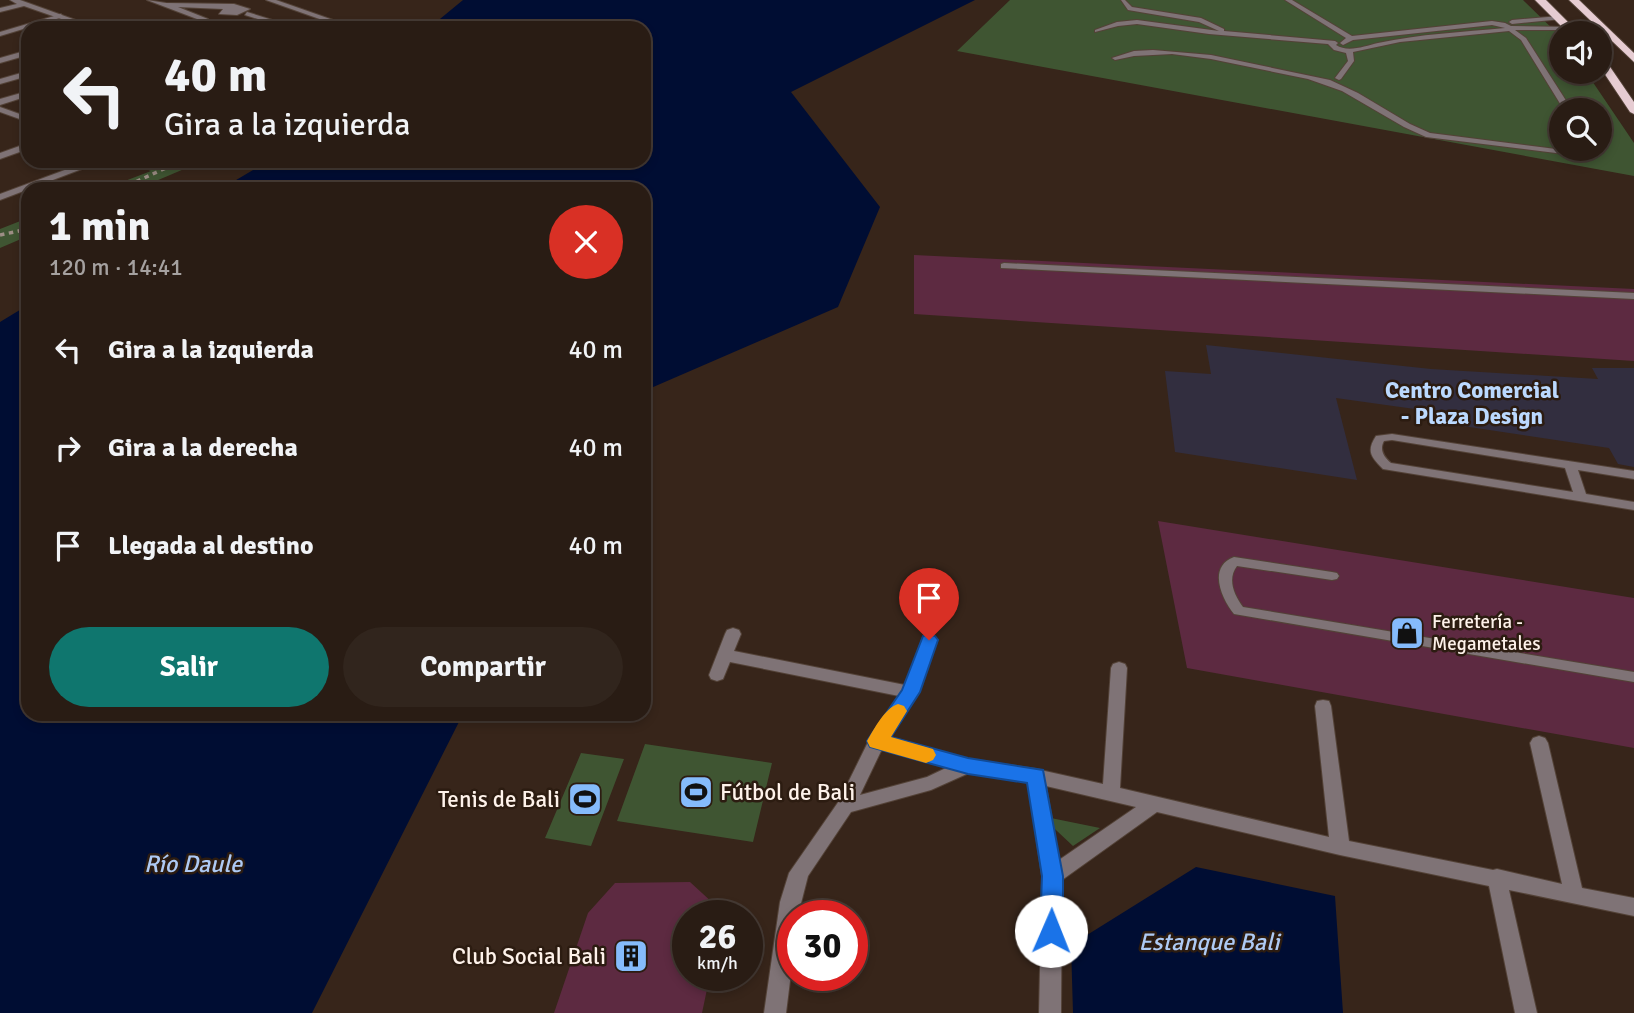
<!DOCTYPE html>
<html lang="es">
<meta charset="utf-8">
<style>
:root{--surface:#291c14;--page:#31251d;--text:#f1f3f6;--muted:#a5a1a0;--line:#453a34;--accent:#0f766e}
body{margin:0;font-family:Signika,sans-serif;background:var(--page);color:var(--text);height:100vh;display:flex;flex-direction:column;font-size:26px;white-space:nowrap}
*{box-sizing:border-box;margin:0}
p{font-size:23px;color:var(--muted)}
.icon{flex:none;width:38px;height:38px;fill:none;stroke:currentColor;stroke-width:2;stroke-linecap:round;stroke-linejoin:round}
.map{position:relative;flex:1;overflow:hidden}
.side{position:absolute;left:21px;top:182px;width:630px;height:539px;display:flex;flex-direction:column;background:var(--surface);border-radius:21px;box-shadow:0 4px 10px #0003,0 0 0 2px var(--line)}
.side>*{flex:none}
.hud{position:absolute;left:21px;top:21px;width:630px;height:147px;border-radius:21px;box-shadow:0 4px 10px #0003,0 0 0 2px var(--line);background:#291c14;color:var(--text);overflow:hidden}
.controls{position:absolute;left:1549px;top:21px;display:grid;gap:14px}
.controls a{display:grid;place-items:center;width:63px;height:63px;border-radius:50%;background:var(--surface);box-shadow:0 4px 10px #0003,0 0 0 2px var(--line);font-size:35px}
.speed{position:absolute;left:672px;top:900px;display:flex;gap:14px;font-size:35px;font-weight:700;text-align:center}
.speed>*{display:grid;place-content:center;width:91px;height:91px;border-radius:50%;background:var(--surface);box-shadow:0 4px 10px #0003,0 0 0 2px var(--line);line-height:1}
.speed small{font-size:18px;font-weight:400}
.speed .limit{border:10px solid #d22;background:#fff;color:#111}
.pin{position:absolute;display:grid;place-items:center;width:60px;height:60px;color:#fff;margin:-72px -30px;border-radius:50% 50% 50% 0;rotate:-45deg;box-shadow:0 0 7px #0007}
.pin .icon{rotate:45deg}
.me{position:absolute;width:77px;margin:-38px;rotate:1deg;stroke-linejoin:round;filter:drop-shadow(0 0 5px #0008)}
.turn{display:flex;align-items:center;gap:24px;height:147px;padding:0 28px;font-size:32px}
.turn .icon{width:91px;height:91px;stroke-width:2.5}
.turn b{display:block;font-size:49px;line-height:60px}
.round{display:grid;place-items:center;flex:none;width:74px;height:74px;border-radius:37px;background:var(--page)}
.headline{display:flex;align-items:center;justify-content:space-between;height:119px;padding:0 28px}
h1{font-size:42px;font-weight:700;line-height:52px}
.button{display:flex;gap:14px;margin-top:auto;padding:14px 28px}
.button a{flex:1;height:80px;border-radius:42px;background:var(--accent);color:#fff;font-size:28px;font-weight:700;line-height:80px;text-align:center}
.button a+a{background:var(--page);color:var(--text)}
ul{padding:0;list-style:none}
li{display:flex;align-items:center;gap:21px;height:98px;padding:0 28px}
li div{flex:1}
li b{display:block;font-size:26px}
li em{font-style:normal}
.map>svg:first-child{display:block}
</style>
<div class="map">
<svg width="1634" height="1013" viewBox="0 0 1634 1013">
<rect width="100%" height="100%" fill="#37251a"/>
<path fill="#322e3f" d="M1206,345L1431,369L1598,379L1592,368H1634V467L1618,464L1609,448L1436,422L1429,411L1336,398L1357,480L1175,452L1165,371L1211,374Z"/>
<path fill="#3f5532" fill-rule="evenodd" d="M1010,0H1523L1561,37V72H1586L1634,143V176L957,51ZM1561,110H1600V149H1561Z
M165,161H203L137,189H104L151,171L146,169Z
M28,218V236L0,248V229Z
M645,744L772,763L753,842L617,821Z
M581,753L624,759L591,846L545,838Z
M1041,816L1100,828L1073,846Z"/>
<path fill="#000d33" d="M463,0H975L791,92L880,207L838,307L644,391V189H221L268,161H644V28H429Z
M28,305V714H463L312,1013H0V322Z
M1196,867L1335,896L1343,1013H1073L1071,945Z"/>
<path fill="#5d2a41" d="M914,255L1634,289V361L914,314Z
M1158,521L1634,598V748L1187,668Z
M690,882L714,904L718,915H688V975H710L702,1013H554L588,913L615,883Z"/>
<g fill="none" stroke-linecap="round" stroke-linejoin="round">
<g stroke="#534237" stroke-width="2">
<path id="service" d="M1121,0H1125L1132,7L1201,18L1224,29V31L1335,41L1338,43L1336,45C1348,53 1365,46 1378,43C1420,34 1463,32 1505,28L1492,25L1353,40L1343,45L1340,43L1346,38L1285,0H1292L1352,36L1492,21L1505,23L1511,26L1570,27L1573,29L1572,30H1515L1526,38L1572,110H1564L1521,40L1509,31L1400,42L1353,52L1354,61L1341,79L1339,80L1335,78L1348,61L1346,53L1334,50L1328,44L1209,34L1137,24L1118,26L1095,32V30L1117,22L1137,20L1219,31L1199,22L1128,10Z
M247,12L295,27L296,28H286L245,15Z
M61,14L63,17L0,36V32Z
M1560,16L1562,19L1512,24L1509,22L1512,20Z
M1153,50L1211,55L1330,80L1358,93L1410,124L1430,133L1564,150L1591,149L1583,154H1564L1426,137L1404,127L1342,91L1308,79L1211,59L1172,54L1134,56L1115,60L1112,58L1134,51Z
M0,107L28,117V122L0,112Z
M1004,263L1634,293V299L1001,268V264Z
M1392,434L1634,471V479L1578,470L1586,494L1634,502V510L1383,469C1371,457 1366,451 1376,436ZM1392,440L1565,468L1573,492L1391,463C1384,457 1379,450 1384,441Z
M1234,557L1332,572L1337,573L1339,576L1337,579L1332,580L1237,566C1227,579 1234,595 1243,607L1634,672V682L1234,614C1222,599 1207,567 1234,557Z"/>
</g>
<g stroke="#534237" stroke-width="2">
<path id="minor" d="M10,0H20L98,28H87L24,6L0,12V8L17,4Z
M147,0L166,3L234,4L250,9L237,15L219,14L223,9L178,7L208,19L183,28H171L197,19Z
M266,0H276L356,28H345Z
M28,50V55L0,63V58Z
M28,71V76L0,84V79Z
M28,91V96L0,105V99Z
M28,143V149L0,159V153Z
M89,161H103L0,200V194Z
M733,628L739,630L741,634L734,651L905,685L923,637H935L937,641L919,692L889,737L968,759L1036,769L1103,784L1111,668L1113,664L1119,662L1125,664L1127,668L1120,788L1329,837L1315,706L1317,701L1323,700L1329,701L1331,706L1349,841L1493,870L1497,869L1562,884L1530,743L1533,738L1539,736L1545,738L1548,743L1582,888L1634,898V916L1509,890L1537,1013H1515L1489,886L1340,855L1157,812L1062,880L1061,1013H1039L1042,876L1028,782L969,773L931,790L851,812L808,876L798,915H793V957L786,1013H764L780,902L789,873L839,801L871,736L899,696L730,662L723,679L717,681L711,679L709,675L725,634L727,630ZM882,749L948,767L927,777L860,795ZM1046,786L1136,807L1059,860Z"/>
</g>
<g stroke="#534237" stroke-width="2">
<path id="trunk" d="M1535,0H1546L1579,33H1568Z
M1569,0H1579L1634,53V62Z
M1600,57L1604,58L1634,102V114L1630,112L1600,67Z"/>
</g>
<path stroke="#9d8e85" stroke-width="3.5" stroke-dasharray="4.5 4.5" stroke-linecap="butt" d="M120,189L181,161
M0,235L28,229"/>
<use href="#service" fill="#7f7376" fill-rule="evenodd"/>
<use href="#minor" fill="#7f7376" fill-rule="evenodd"/>
<use href="#trunk" fill="#e6ccd2" fill-rule="evenodd"/>
</g>
<path fill="#1a73e8" stroke="#114b97" stroke-width="2" d="M929,634L935,636L938,640L920,692L891,737L968,758L1043,770L1063,876V931L1059,938L1051,941L1043,938L1040,931L1042,876L1027,783L968,774L870,747L867,741L902,690L923,636Z"/>
<path fill="#f59e0b" d="M898,704L904,706L907,711L891,737L933,749L936,755L933,760L926,763L870,747L867,741C874,729 885,708 898,704Z"/>
<defs>
<g id="shop-square" transform="scale(1.75)"><rect x="-9" y="-9" width="18" height="18" rx="4" fill="#85bbfb" stroke="#2c1c11"/><path d="M-5-2.5h2.3a2.7 3.5 0 0 1 5.4 0H5L5.5 6h-11ZM-1.5-2.5h3a1.5 2.3 0 0 0-3 0Z" fill="#111"/></g>
<g id="stadium-square" transform="scale(1.75)"><rect x="-9" y="-9" width="18" height="18" rx="4" fill="#85bbfb" stroke="#2c1c11"/><path d="M0-5a6.5 5 0 1 0 0 10a6.5 5 0 1 0 0-10ZM-3.5-1.8h7v3.6h-7Z" fill="#111"/></g>
<g id="building-square" transform="scale(1.75)"><rect x="-9" y="-9" width="18" height="18" rx="4" fill="#85bbfb" stroke="#2c1c11"/><path d="M-4-6H4V6H1V3H-1V6H-4ZM-2.5-4.3h1.7v1.8h-1.7ZM.8-4.3h1.7v1.8H.8ZM-2.5-1h1.7V.8h-1.7ZM.8-1h1.7V.8H.8Z" fill="#111"/></g>
</defs>
<g fill-rule="evenodd">
<use href="#shop-square" x="1407" y="633"/>
<use href="#stadium-square" x="696" y="792"/>
<use href="#stadium-square" x="585" y="799"/>
<use href="#building-square" x="631" y="956"/>
</g>
<g text-anchor="middle" dominant-baseline="central" stroke-width="5" stroke-linejoin="round" paint-order="stroke">
<g font-size="19" fill="#fef2ea" stroke="#2c1c11" text-anchor="start">
<text x="1432" y="622">Ferretería -<tspan x="1432" dy="22">Megametales</tspan></text>
</g>
<g font-size="23" font-weight="bold" fill="#bbd9fe" stroke="#2c1c11">
<text x="1472" y="390">Centro Comercial<tspan x="1472" dy="26">- Plaza Design</tspan></text>
</g>
<g font-size="23" fill="#fef2ea" stroke="#2c1c11" text-anchor="end">
<text x="720" y="792" text-anchor="start">Fútbol de Bali</text>
<text x="560" y="799">Tenis de Bali</text>
<text x="606" y="956">Club Social Bali</text>
</g>
<g font-size="24" font-style="italic" fill="#aecaf4" stroke="#2c1c11">
<text x="193" y="864">Río Daule</text>
<text x="1209" y="942">Estanque Bali</text>
</g>
</g>
</svg>
<div class="controls">
<a><svg class="icon" aria-label="sound" viewBox="0 0 24 24"><path d="M4 9h4l5-4v14l-5-4H4zM17 9q2 3 0 6"/></svg></a>
<a><svg class="icon" aria-label="search" viewBox="0 0 24 24"><circle cx="10" cy="10" r="6"/><path d="M15 15l6 6"/></svg></a>
</div>
<div class="speed"><div>26<small>km/h</small></div><div class="limit">30</div></div>
<div class="pin" style="left:929px;top:640px;background:#d93025"><svg class="icon" aria-label="arrive" viewBox="0 0 24 24"><path d="M6 21V4h12l-3 4 3 4H6"/></svg></div>
<svg class="me" style="left:1051px;top:931px" viewBox="-20 -20 40 40"><circle r="19" fill="#fff"/><path d="M0-13L10 11 0 6-10 11z" fill="#1a73e8"/></svg>
<div class="hud">
<div class="turn"><svg class="icon" aria-label="left" viewBox="0 0 24 24"><path d="M17 20v-9H6M10 6l-5 5 5 5"/></svg><div><b>40 m</b>Gira a la izquierda</div></div>
</div>
<section class="side">
<div class="headline"><div><h1>1 min</h1><p>120 m · 14:41</p></div><a class="round" style="background:#d93025;color:#fff"><svg class="icon" aria-label="close" viewBox="0 0 24 24"><path d="M6 6l12 12M18 6L6 18"/></svg></a></div>
<ul>
<li><svg class="icon" aria-label="left" viewBox="0 0 24 24"><path d="M17 20v-9H6M10 6l-5 5 5 5"/></svg><div><b>Gira a la izquierda</b></div><em>40 m</em></li>
<li><svg class="icon" aria-label="right" viewBox="0 0 24 24"><path d="M7 20v-9h11M14 6l5 5-5 5"/></svg><div><b>Gira a la derecha</b></div><em>40 m</em></li>
<li><svg class="icon" aria-label="arrive" viewBox="0 0 24 24"><path d="M6 21V4h12l-3 4 3 4H6"/></svg><div><b>Llegada al destino</b></div><em>40 m</em></li>
</ul>
<div class="button"><a>Salir</a><a>Compartir</a></div>
</section>
</div>
